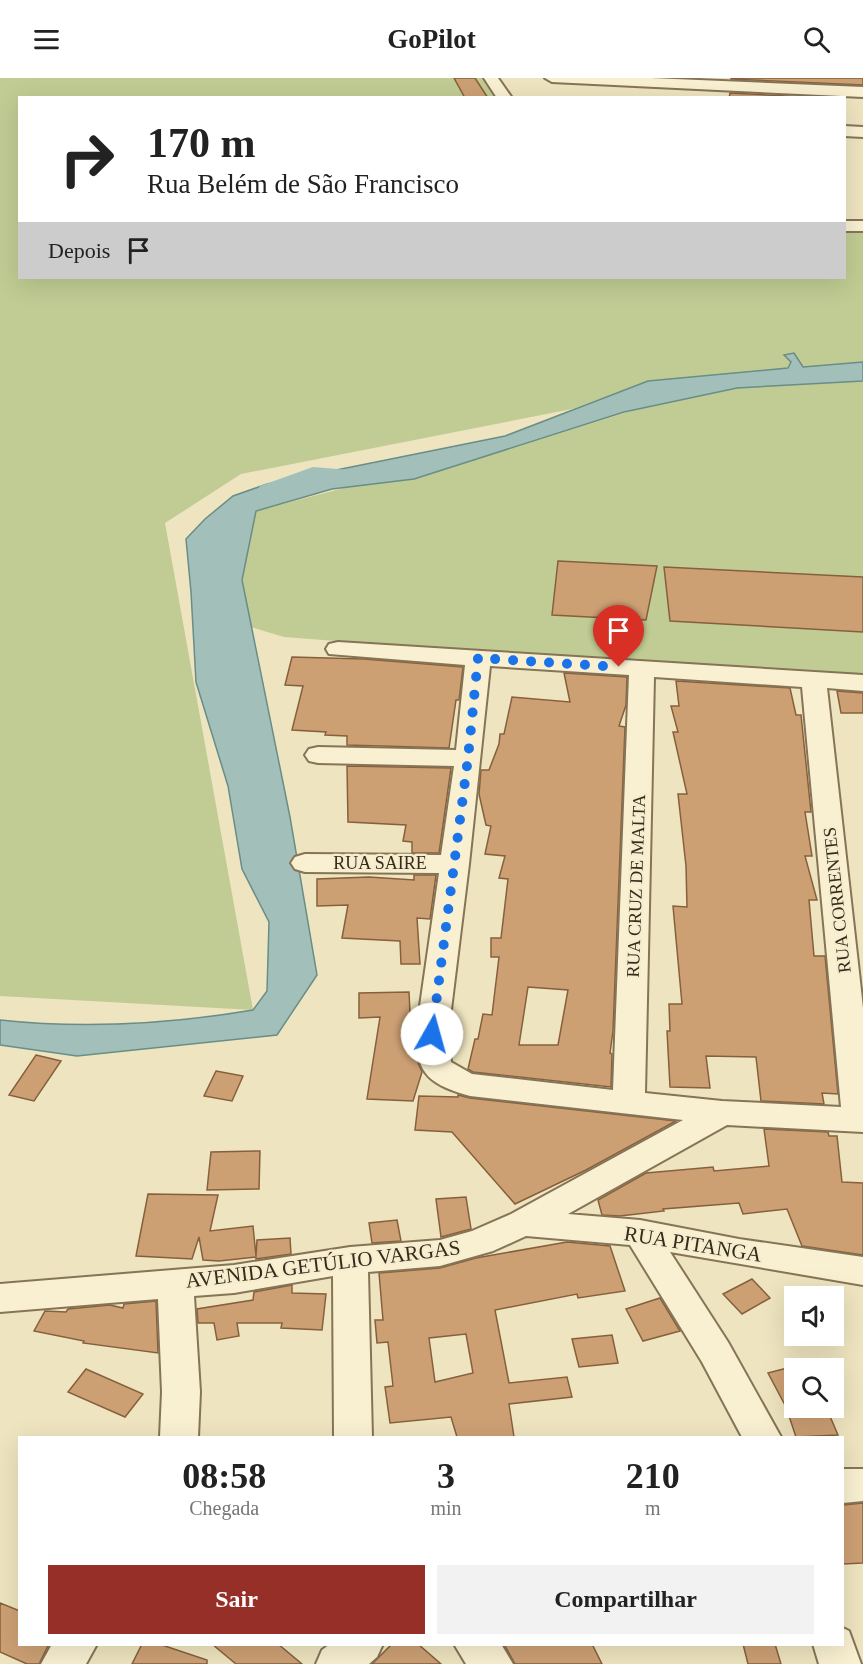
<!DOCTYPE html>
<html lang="pt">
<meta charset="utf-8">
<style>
:root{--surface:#fff;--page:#f2f2f2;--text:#222;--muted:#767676;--accent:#962f27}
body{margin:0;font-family:"Times New Roman",serif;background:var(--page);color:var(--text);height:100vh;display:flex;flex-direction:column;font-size:22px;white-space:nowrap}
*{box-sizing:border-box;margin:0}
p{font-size:20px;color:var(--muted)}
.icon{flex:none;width:33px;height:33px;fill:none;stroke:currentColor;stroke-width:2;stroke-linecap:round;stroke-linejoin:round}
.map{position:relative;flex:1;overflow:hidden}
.drawer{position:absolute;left:18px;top:1358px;width:826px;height:210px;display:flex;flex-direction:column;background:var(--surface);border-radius:0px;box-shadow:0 6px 24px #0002}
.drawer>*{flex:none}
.hud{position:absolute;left:18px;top:18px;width:828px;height:183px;border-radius:0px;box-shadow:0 6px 24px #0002;background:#fff;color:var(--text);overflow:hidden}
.buttons{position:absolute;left:784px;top:1208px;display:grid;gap:12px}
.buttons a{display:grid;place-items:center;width:60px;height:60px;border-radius:0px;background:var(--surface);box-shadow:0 6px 24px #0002;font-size:30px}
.pin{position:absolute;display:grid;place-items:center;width:51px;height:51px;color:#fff;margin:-62px -26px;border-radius:50% 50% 50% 0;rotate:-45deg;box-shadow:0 0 6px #0007}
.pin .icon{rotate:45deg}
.me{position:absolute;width:66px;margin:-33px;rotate:7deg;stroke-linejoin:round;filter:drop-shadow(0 0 4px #0008)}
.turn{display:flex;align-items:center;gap:21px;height:126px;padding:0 30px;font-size:27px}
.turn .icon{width:78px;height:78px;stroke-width:2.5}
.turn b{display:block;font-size:42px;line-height:51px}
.then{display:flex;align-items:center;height:57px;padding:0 30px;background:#0003;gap:12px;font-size:22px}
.eta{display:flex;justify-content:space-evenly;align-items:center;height:102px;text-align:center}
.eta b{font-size:36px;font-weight:700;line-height:42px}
.cta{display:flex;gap:12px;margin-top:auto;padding:12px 30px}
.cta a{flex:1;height:69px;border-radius:0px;background:var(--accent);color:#fff;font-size:24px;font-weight:700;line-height:69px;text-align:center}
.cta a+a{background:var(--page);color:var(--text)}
header{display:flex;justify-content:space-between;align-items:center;height:78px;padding:0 30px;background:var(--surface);font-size:27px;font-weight:700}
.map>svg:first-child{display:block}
</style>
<header><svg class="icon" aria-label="menu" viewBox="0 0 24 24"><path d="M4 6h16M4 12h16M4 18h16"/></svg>GoPilot<svg class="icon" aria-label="search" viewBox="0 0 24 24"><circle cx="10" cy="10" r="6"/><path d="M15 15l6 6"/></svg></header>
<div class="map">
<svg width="863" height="1586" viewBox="0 0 863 1586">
<rect width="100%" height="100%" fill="#eee4bf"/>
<path fill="#c0cc93" d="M0,0H486L500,19L20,20V200H844L845,148H863V286L648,303L572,331L241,396L165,445L253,932L0,918Z
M863,303V603L284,559L251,549L241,502L256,433L348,409L414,401L634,332L737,310Z"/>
<path fill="#a2c0b9" stroke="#698d87" stroke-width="1.5" d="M794,275L803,289L863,284V303L737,310L624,334L414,401L332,411L256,433L242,502L290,739L317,897L277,957L77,978L0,967V942C83,951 170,946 253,932L267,913L269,844L242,791L228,708L196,604L191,514L186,461L205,441L233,418L267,406L505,358L648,303L788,290L791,284L784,277Z"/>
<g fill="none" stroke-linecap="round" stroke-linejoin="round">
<path fill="#a2c0b9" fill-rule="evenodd" d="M313,389L362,393L365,397L362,401L355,403L315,401L267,418L260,416L257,412L260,408Z"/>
</g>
<path fill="#cda074" stroke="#86603d" stroke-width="1.5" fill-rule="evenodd" d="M454,0H475L488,20H465Z
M731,0H863V7L731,1Z
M730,15L827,20H729Z
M558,483L657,488L646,542L552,537Z
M664,489L863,499V554L670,543Z
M292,579L364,581L463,589L459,622H456L449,670L347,667V658L325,657L326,654L292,652L303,608L285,607Z
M564,595L627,599L626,627L619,648L625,649L613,953L610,975L612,976L611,1009L473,994L468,991L475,961H478L483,936L492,937L499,879H491V860H501L508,801L499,800L505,778L485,776L491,748L486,747L479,716L481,692H489L499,666L500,656H504L512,619L570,624ZM528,909L568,912L558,967H519Z
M676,603L790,610L796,637H801L811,734H805L812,778H805L817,822H809L814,878H825L838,1016L822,1015L824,1026L761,1023L756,979L706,978L710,1010L670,1009L667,953H670L669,926H682L673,828L687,829L686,788L678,716H687L673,654H678L671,628H679Z
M837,613L863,615V635H841Z
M347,688L451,690L439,775H412V764L403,763L406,747L348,744Z
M414,797H436L430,841L417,840L420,886H401L400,863L342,860L348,827L317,828V801L369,799L414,802Z
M409,914L411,955H414L417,982L422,994L413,1023L367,1021L380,939L359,940V915Z
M36,977L61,983L34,1023L9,1017Z
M216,993L243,998L232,1023L204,1018Z
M458,1017L470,1020L676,1043L586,1092L515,1126L452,1054L415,1052L419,1018L458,1019Z
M764,1051L828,1054L829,1058H837L842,1104L863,1105V1177L802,1168L787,1131L743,1136L739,1125L663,1131L664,1133L620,1138L602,1137L598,1122L646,1095L713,1089L714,1093L769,1088Z
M260,1073L259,1111L207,1112L211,1074Z
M148,1116L218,1117L210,1153L253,1148L256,1178L257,1162L290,1160L291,1176L256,1181V1179L219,1183L203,1182L199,1159L192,1181L136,1178Z
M466,1119L471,1151L441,1159L436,1121Z
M397,1142L401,1163L372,1165L369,1145Z
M567,1164L610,1168L625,1213L578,1220L577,1216L495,1232L509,1305L567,1299L572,1319L509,1326L514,1359H457L451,1339L390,1345L385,1309L393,1308L388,1264L377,1265L375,1242H383L379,1195L440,1190L476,1180ZM466,1256L473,1295L435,1304L429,1260Z
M752,1201L770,1220L742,1236L723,1216Z
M292,1207V1215L326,1216L322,1252L281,1250L282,1245H237L239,1258L217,1262L214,1245H198L197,1231L253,1222L254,1214Z
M660,1220L680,1253L643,1263L626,1231Z
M156,1223L158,1275L83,1265L84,1263L34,1253L45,1233L66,1234L68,1231L110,1227L123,1230L124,1226Z
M612,1257L618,1285L579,1289L572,1261Z
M795,1288V1329H826L838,1357L796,1359L786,1329L768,1295Z
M86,1291L143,1316L125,1339L68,1314Z
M863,1425V1485L843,1486V1427Z
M0,1525L20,1533V1566H49L39,1586H27L0,1574Z
M142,1566H159L207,1582V1586H132Z
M212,1566H278L302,1586H236Z
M392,1566H418L441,1586H372Z
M504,1566H592L602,1586H515Z
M743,1566H775L781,1586H748Z"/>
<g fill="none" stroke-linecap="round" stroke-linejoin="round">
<g stroke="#867457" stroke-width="4">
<path id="minor" d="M484,0H498L512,20H497Z
M545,0H651L863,9V19L552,4Z
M844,48L863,49V59L844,58Z
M844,143H863V153H844Z
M338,564L863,597V613L827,610L863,930V1054L727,1047L568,1136L640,1142L739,1161L863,1179V1207L670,1174L728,1264L781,1359H742L702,1284L630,1167L526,1158L493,1173L440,1188L368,1194L372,1359H334L333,1198L234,1215L194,1218L200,1314L198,1359H160L162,1314L158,1221L0,1234V1206L234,1187L350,1169L440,1162L472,1153L511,1136L683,1042L470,1018C432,1007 416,998 416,956L439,795L305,794L295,791L291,785L295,779L305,776L441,777L454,688L318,685L309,683L305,677L309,671L318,669L456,672L465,587L329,576L326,571L329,566ZM490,588L629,597L613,1012L472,996L451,984L448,956L469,786ZM654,599L802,609L841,1029L722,1023L645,1015Z
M843,1391H863V1423L843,1425Z
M843,1550L849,1553L861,1586H819L813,1566H843Z
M52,1566H97L86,1586H41Z
M330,1566H383L377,1579L369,1586H316L322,1572Z
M454,1566H501L513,1586H466Z"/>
</g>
<use href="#minor" fill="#f9f0d2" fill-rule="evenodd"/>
</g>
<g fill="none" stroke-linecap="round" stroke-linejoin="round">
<path stroke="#1a73e8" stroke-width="10" stroke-dasharray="0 18" d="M432,956L468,680L478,580L619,589"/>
</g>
<g text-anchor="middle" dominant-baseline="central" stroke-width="4.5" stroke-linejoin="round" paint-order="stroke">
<g font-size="18" fill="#362b1c" stroke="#f5edce">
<text x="380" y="785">RUA SAIRE</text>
<text transform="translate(636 808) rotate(-88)">RUA CRUZ DE MALTA</text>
<text transform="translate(837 822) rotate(-96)">RUA CORRENTES</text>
</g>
<g font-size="21" fill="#362b1c" stroke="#f5edce">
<text transform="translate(693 1166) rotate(9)">RUA PITANGA</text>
<text transform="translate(323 1186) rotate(-7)">AVENIDA GETÚLIO VARGAS</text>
</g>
</g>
</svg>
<div class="buttons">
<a><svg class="icon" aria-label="sound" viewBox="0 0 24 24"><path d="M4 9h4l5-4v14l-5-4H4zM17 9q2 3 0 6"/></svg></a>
<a><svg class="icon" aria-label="search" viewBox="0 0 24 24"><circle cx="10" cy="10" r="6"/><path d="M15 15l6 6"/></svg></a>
</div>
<div class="pin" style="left:619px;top:589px;background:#d93025"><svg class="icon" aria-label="arrive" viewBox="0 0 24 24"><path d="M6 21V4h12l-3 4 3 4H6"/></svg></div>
<svg class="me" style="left:432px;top:956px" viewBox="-20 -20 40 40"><circle r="19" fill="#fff"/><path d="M0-13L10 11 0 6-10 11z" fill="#1a73e8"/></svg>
<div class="hud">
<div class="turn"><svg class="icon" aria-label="right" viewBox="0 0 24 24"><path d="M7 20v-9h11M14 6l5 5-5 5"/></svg><div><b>170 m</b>Rua Belém de São Francisco</div></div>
<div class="then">Depois<svg class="icon" aria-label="arrive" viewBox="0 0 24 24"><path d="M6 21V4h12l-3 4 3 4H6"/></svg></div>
</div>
<section class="drawer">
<div class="eta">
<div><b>08:58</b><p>Chegada</p></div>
<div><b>3</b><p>min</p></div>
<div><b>210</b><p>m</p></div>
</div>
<div class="cta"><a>Sair</a><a>Compartilhar</a></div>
</section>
</div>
